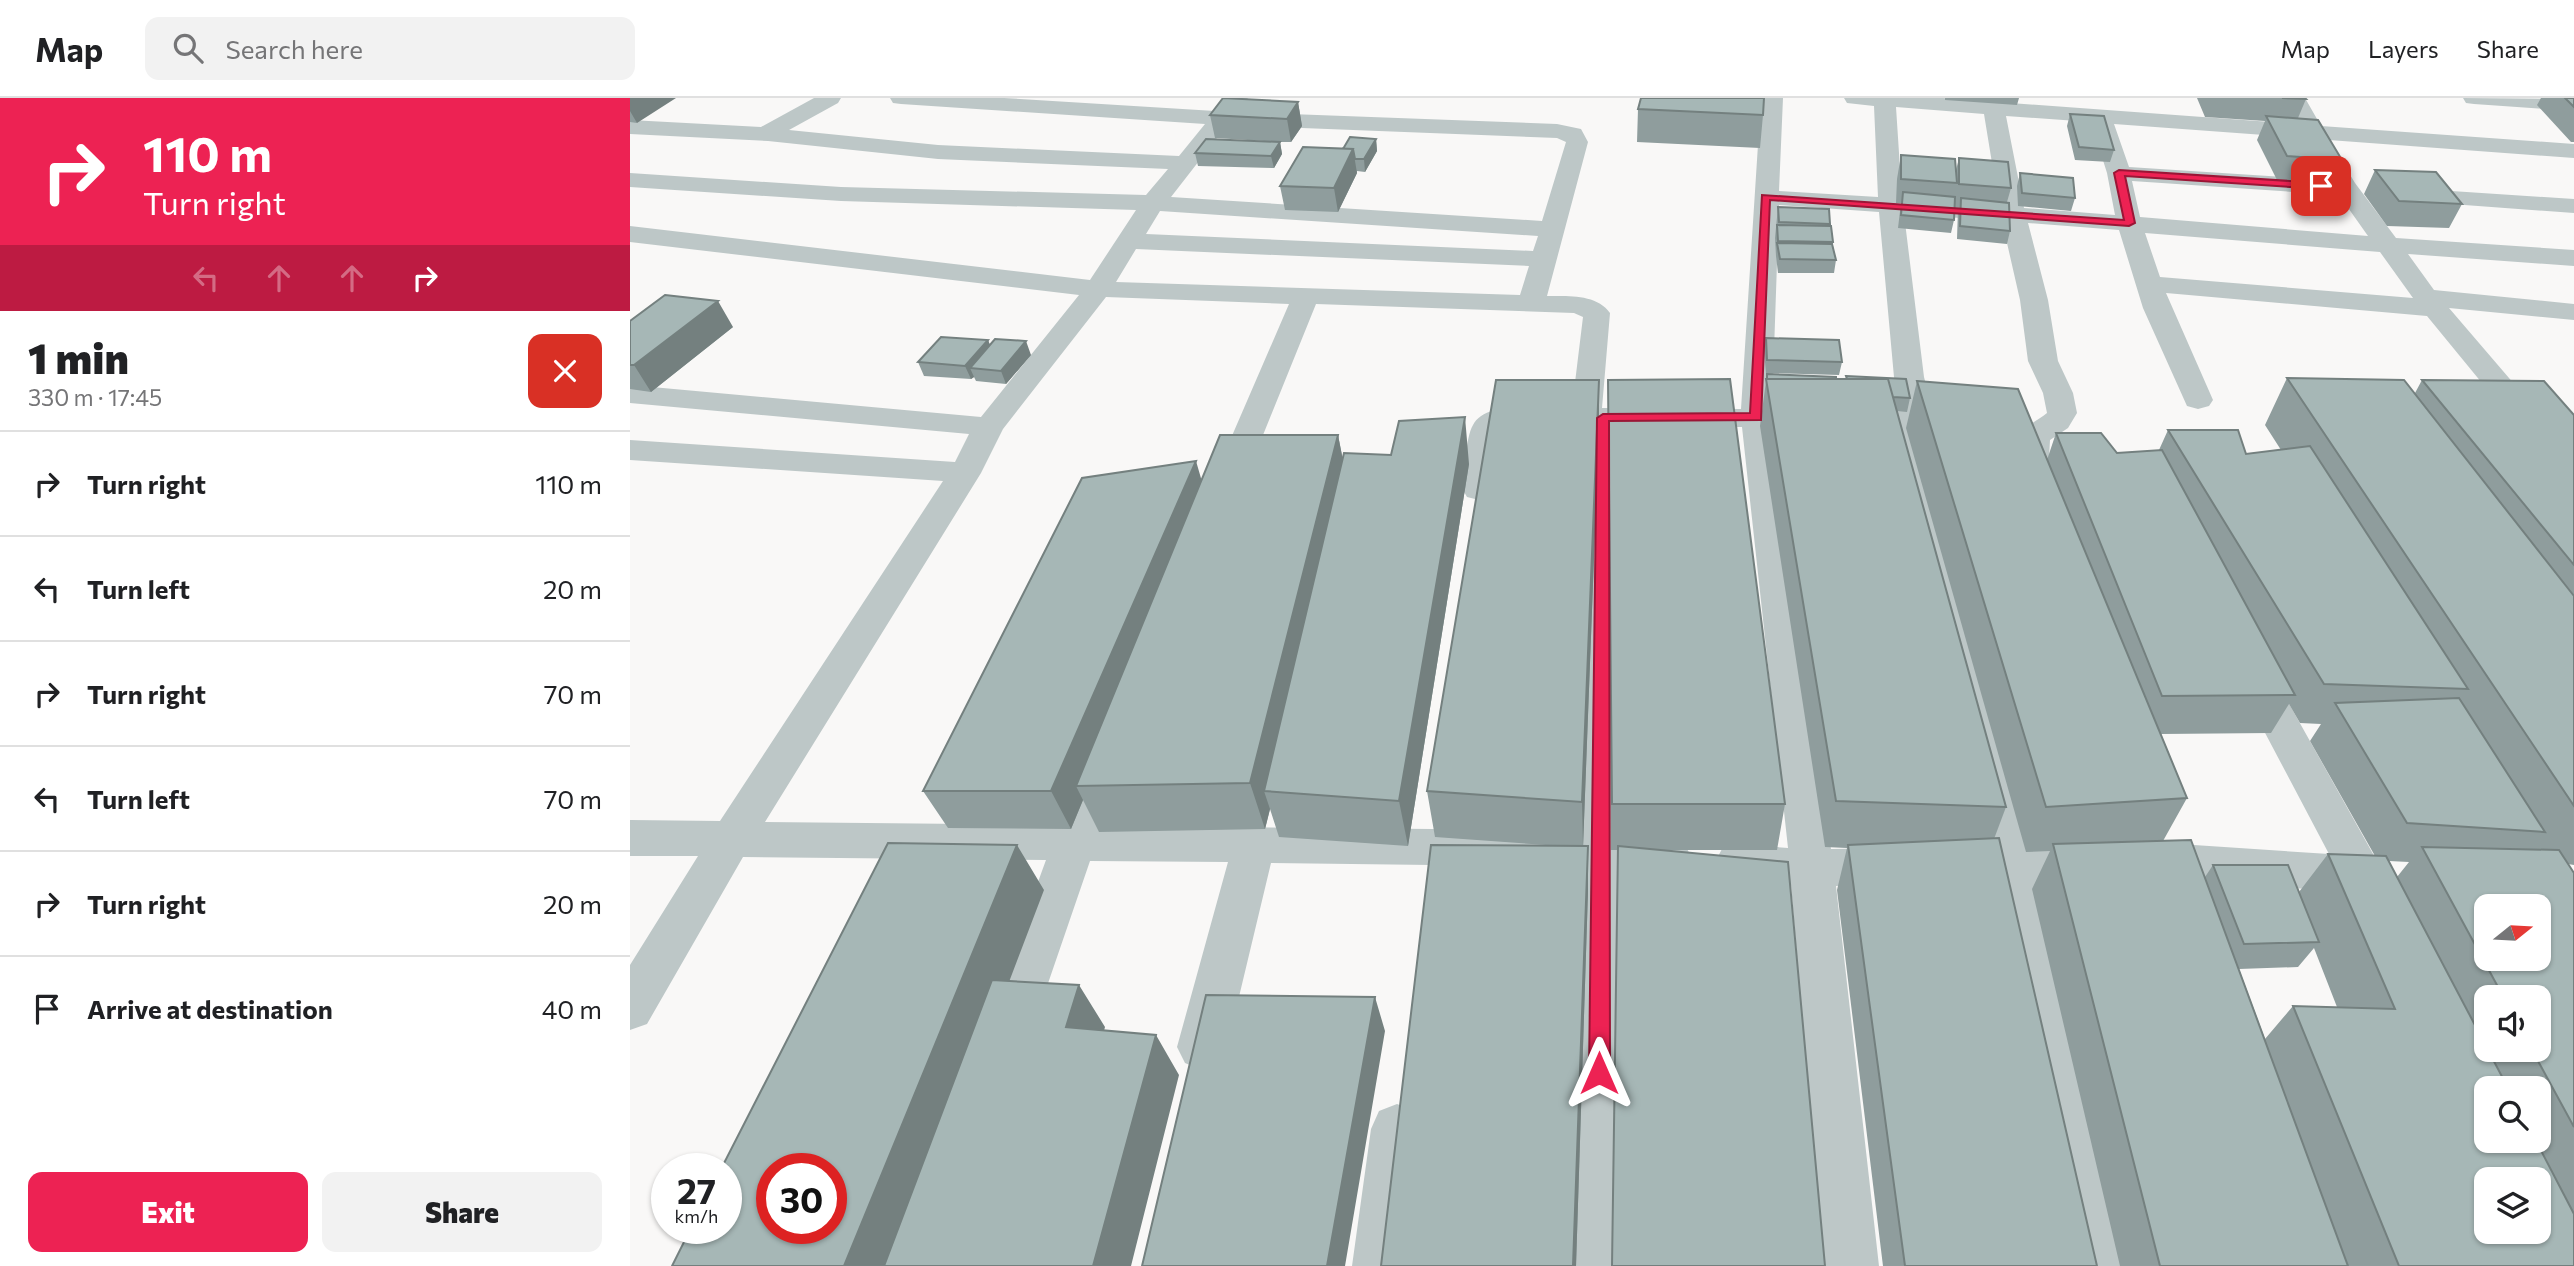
<!DOCTYPE html>
<meta charset="utf-8">
<style>
:root{--surface:#fff;--page:#f2f2f2;--text:#202124;--muted:#757577;--line:#e0e0e0;--accent:#ed2253}
body{margin:0;font-family:Commissioner,sans-serif;background:var(--page);color:var(--text);height:100vh;display:flex;flex-direction:column;font-size:26px;white-space:nowrap}
*{box-sizing:border-box;margin:0}
p{font-size:23px;color:var(--muted)}
.icon{flex:none;width:38px;height:38px;fill:none;stroke:currentColor;stroke-width:2;stroke-linecap:round;stroke-linejoin:round}
.map{position:relative;flex:1;overflow:hidden}
.drawer{display:flex;flex-direction:column;background:var(--surface);width:630px}
.drawer>*{flex:none}
.top-card{background:#ed2253;color:#fff;overflow:hidden}
.needle{width:46px;rotate:72deg}
.controls{position:absolute;left:1844px;top:796px;display:grid;gap:14px}
.controls a{display:grid;place-items:center;width:77px;height:77px;border-radius:14px;background:var(--surface);box-shadow:0 2px 5px #0004;font-size:35px}
.speed{position:absolute;left:21px;top:1055px;display:flex;gap:14px;font-size:35px;font-weight:700;text-align:center}
.speed>*{display:grid;place-content:center;width:91px;height:91px;border-radius:50%;background:var(--surface);box-shadow:0 2px 5px #0004;line-height:1}
.speed small{font-size:18px;font-weight:400}
.speed .limit{border:10px solid #d22;background:#fff;color:#111}
.pin{position:absolute;display:grid;place-items:center;width:60px;height:60px;color:#fff;margin:-30px;border-radius:14px;box-shadow:0 4px 10px #0006}
.me{position:absolute;width:77px;margin:-38px;rotate:0deg;stroke-linejoin:round;filter:drop-shadow(0 0 5px #0008)}
.turn{display:flex;align-items:center;gap:24px;height:147px;padding:0 28px;font-size:32px}
.turn .icon{width:91px;height:91px;stroke-width:2.5}
.turn b{display:block;font-size:49px;line-height:60px}
.lanes{display:flex;align-items:center;height:66px;padding:0 28px;background:#0003;justify-content:center;gap:35px;direction:ltr}
.lanes .off{opacity:.35}
.round{display:grid;place-items:center;flex:none;width:74px;height:74px;border-radius:14px;background:var(--page)}
.headline{display:flex;align-items:center;justify-content:space-between;height:119px;padding:0 28px}
h1{font-size:42px;font-weight:800;line-height:52px}
.action{display:flex;gap:14px;margin-top:auto;padding:14px 28px}
.action a{flex:1;height:80px;border-radius:14px;background:var(--accent);color:#fff;font-size:28px;font-weight:800;line-height:80px;text-align:center}
.action a+a{background:var(--page);color:var(--text)}
ul{padding:0;list-style:none}
li{display:flex;align-items:center;gap:21px;height:105px;padding:0 28px;border-top:2px solid var(--line)}
li div{flex:1}
li b{display:block;font-size:26px}
li em{font-style:normal}
header{display:flex;align-items:center;gap:42px;box-sizing:border-box;height:98px;padding:0 35px;background:var(--surface);border-bottom:2px solid var(--line)}
header strong{font-size:33px}
nav{display:flex;gap:38px;margin-inline-start:auto;font-size:24px}
.search{width:490px;height:63px;background:var(--page);display:flex;align-items:center;gap:18px;box-sizing:border-box;padding:0 24px;border-radius:14px;color:var(--muted);font-size:26px}
main{display:flex;flex:1;min-height:0}
.map>svg:first-child{display:block}
</style>
<header>
<strong>Map</strong>
<div class="search"><svg class="icon" aria-label="search" viewBox="0 0 24 24"><circle cx="10" cy="10" r="6"/><path d="M15 15l6 6"/></svg>Search here</div>
<nav><a>Map</a><a>Layers</a><a>Share</a></nav>
</header>
<main>
<section class="drawer">
<div class="top-card">
<div class="turn"><svg class="icon" aria-label="right" viewBox="0 0 24 24"><path d="M7 20v-9h11M14 6l5 5-5 5"/></svg><div><b>110 m</b>Turn right</div></div>
<div class="lanes"><svg class="icon off" aria-label="left" viewBox="0 0 24 24"><path d="M17 20v-9H6M10 6l-5 5 5 5"/></svg><svg class="icon off" aria-label="ahead" viewBox="0 0 24 24"><path d="M12 20V5M6 11l6-6 6 6"/></svg><svg class="icon off" aria-label="ahead" viewBox="0 0 24 24"><path d="M12 20V5M6 11l6-6 6 6"/></svg><svg class="icon" aria-label="right" viewBox="0 0 24 24"><path d="M7 20v-9h11M14 6l5 5-5 5"/></svg></div>
</div>
<div class="headline"><div><h1>1 min</h1><p>330 m · 17:45</p></div><a class="round" style="background:#d93025;color:#fff"><svg class="icon" aria-label="close" viewBox="0 0 24 24"><path d="M6 6l12 12M18 6L6 18"/></svg></a></div>
<ul>
<li><svg class="icon" aria-label="right" viewBox="0 0 24 24"><path d="M7 20v-9h11M14 6l5 5-5 5"/></svg><div><b>Turn right</b></div><em>110 m</em></li>
<li><svg class="icon" aria-label="left" viewBox="0 0 24 24"><path d="M17 20v-9H6M10 6l-5 5 5 5"/></svg><div><b>Turn left</b></div><em>20 m</em></li>
<li><svg class="icon" aria-label="right" viewBox="0 0 24 24"><path d="M7 20v-9h11M14 6l5 5-5 5"/></svg><div><b>Turn right</b></div><em>70 m</em></li>
<li><svg class="icon" aria-label="left" viewBox="0 0 24 24"><path d="M17 20v-9H6M10 6l-5 5 5 5"/></svg><div><b>Turn left</b></div><em>70 m</em></li>
<li><svg class="icon" aria-label="right" viewBox="0 0 24 24"><path d="M7 20v-9h11M14 6l5 5-5 5"/></svg><div><b>Turn right</b></div><em>20 m</em></li>
<li><svg class="icon" aria-label="arrive" viewBox="0 0 24 24"><path d="M6 21V4h12l-3 4 3 4H6"/></svg><div><b>Arrive at destination</b></div><em>40 m</em></li>
</ul>
<div class="action"><a>Exit</a><a>Share</a></div>
</section>
<div class="map">
<svg width="1944" height="1168" viewBox="0 0 1944 1168">
<rect width="100%" height="100%" fill="#f9f8f7"/>
<g fill="none" stroke-linecap="round" stroke-linejoin="round">
<path fill="#bdc7c7" fill-rule="evenodd" d="M184,0H211L208,5L159,32L308,47L549,58L575,26L271,6L263,5L260,0H374L585,13L596,0H618L607,14L927,26L951,31L958,44L917,198C938,198 967,196 980,215L972,310L1111,311L1131,0H1153L1149,93L1248,99L1244,8L1217,5L1214,0H1313L1668,26L1653,0H1675L1691,28L1944,46V60L1699,42L1725,85L1766,140L1944,152V168L1778,156L1804,192L1944,206V222L1819,210L1944,356V387L1933,384L1797,218L1536,195L1583,302L1579,308L1568,311L1557,308L1513,210L1489,132L1398,125L1418,202L1428,263L1443,295L1447,315L1438,330L1420,342L1419,360L1429,386L1425,393L1413,396L1401,393C1392,379 1378,345 1394,331C1401,325 1410,321 1417,315L1413,295L1398,263L1390,202L1372,123L1274,116L1294,279L1305,321L1301,328L1287,330L1408,748L1549,746L1699,756L1605,578L1610,568L1624,564L1638,568L1747,763L1751,764L1764,795L1758,808L1742,814L1726,808L1719,794L1549,782L1417,784L1510,1168H1454L1373,785H1324L1308,780L1302,767L1308,754L1324,749L1365,748L1256,330L1143,329L1201,751L1263,750L1279,755L1285,768L1279,781L1263,786L1206,788L1249,1168H1193L1161,787L1107,782L1092,777L1085,764L1092,751L1107,746L1158,750L1112,329L988,328L992,740L1040,742L1055,747L1062,760L1055,773L1040,778L992,776L996,1168H940L948,774L802,767L641,765L597,949L589,965L572,972L555,965L547,949L598,764L460,763L402,932L395,948L378,955L361,948L354,932L416,762L113,759L17,926L0,932V867L68,758H0V722L90,723L313,383L0,362V342L325,364L339,336L0,305V287L351,319L449,197L0,144V128L460,182L506,112L211,103L0,89V75L211,89L516,97L538,71L308,61L138,43L0,36V22L131,29ZM1266,9L1354,16L1369,108L1272,101ZM1376,18L1461,24L1477,75L1485,117L1394,110ZM1484,26L1676,40L1699,82L1499,69ZM597,27L927,40L936,44L912,123L541,99ZM1502,83L1709,97L1738,138L1510,119ZM1149,107L1249,114L1264,279L1271,312L1142,311ZM530,113L908,138L903,153L516,136ZM1515,135L1750,154L1783,200L1530,179ZM506,151L899,168L890,197L486,184ZM476,199L659,206L582,384L586,391L598,394L610,391L614,384L686,206L944,215L953,219L942,309C917,309 856,301 843,327C835,341 835,375 833,392L837,399L849,402L861,399L865,392L872,332L878,328L957,329L949,738L802,731L473,728L499,664L493,653L479,648L465,653L430,727L135,724L351,375L373,331Z
M1833,0L1944,1V13L1844,6L1836,5Z
M1776,90L1944,101V115L1767,102L1764,97L1767,92Z
M767,1006L785,1013L793,1031L778,1168H722L741,1031L749,1013Z"/>
</g>
<path fill="#8f9d9d" fill-rule="evenodd" d="M0,0L7,25L0,24Z
M1315,0H1389L1387,7L1315,2Z
M1567,0H1675L1676,1L1668,20L1712,62L1701,86L1647,82L1627,42L1635,23L1575,19Z
M1911,0H1944V44H1941L1907,7Z
M668,4L672,28L661,44H650L652,56L644,70L568,68L565,55L649,44L585,40L580,17Z
M1008,11L1133,17L1130,50L1007,44Z
M1440,16L1484,52L1480,64L1445,62L1437,28Z
M746,41L747,53L735,74L727,73V75L708,114L655,112L650,88Z
M1271,57L1326,72L1329,60L1381,90L1377,104L1380,133L1377,146L1327,141L1328,111L1325,110L1324,122L1321,135L1268,130L1271,105H1266L1267,81Z
M1745,72L1832,106L1819,130L1757,128L1734,96Z
M1390,75L1445,100L1441,113L1388,108L1387,88Z
M1148,109L1200,126L1203,144V148L1206,162L1204,175H1148L1146,158L1145,140Z
M0,223L103,229L21,294L0,291Z
M1136,240L1212,264L1209,277L1136,275L1134,253Z
M358,242L360,247L401,257L376,286L346,283L344,279L341,281L294,278L288,264Z
M1137,276L1206,281H1216V278L1280,300L1277,314L1267,313L1376,709L1364,741L1467,1168H1253L1207,792L1217,750L1195,749L1130,328Z
M1657,280L1785,295L1792,282L1944,317V767L1938,766L1944,775V1168H1490L1402,791L1420,753L1396,754L1276,330L1287,283L1417,362L1426,335L1487,355L1529,352L1538,332L1616,356L1651,352L1635,327ZM1659,606L1670,625L1691,626L1680,643L1745,758L1698,756L1669,794L1583,767L1575,779L1533,743L1557,700L1531,636L1641,635ZM1759,763L1779,764L1767,779ZM1684,850L1707,909L1663,908L1635,941L1609,871L1668,869ZM1857,900H1909V952H1857ZM1857,990H1909V1043H1857Z
M969,282V328L953,748H958V793L946,1168H751L930,748L805,739L797,693Z
M978,282L1155,706L1147,752H981Z
M708,337L713,362L839,366L778,748L649,739L640,711L635,731L469,734L453,702L441,731L318,730L293,693L572,382Z"/>
<path fill="#74807f" d="M0,0H46L7,25L0,13Z
M668,4L672,28L661,44L657,21Z
M746,41L747,53L735,74L734,61Z
M650,44L652,56L644,70L641,58Z
M723,51L727,75L708,114L704,90Z
M88,203L103,229L21,294L4,267Z
M358,242L363,255L340,270L344,279L341,281L335,268Z
M396,243L401,257L376,286L371,273Z
M969,282V328L953,750L952,704Z
M835,319L839,366L778,748L769,703Z
M708,337L717,384L634,693L640,711L635,731L620,685Z
M566,363L577,401L446,688L453,702L441,731L421,693Z
M387,747L414,792L271,1168H214Z
M958,748V793L946,1168H943Z
M449,887L475,929L464,970L436,929Z
M745,899L755,933L715,1168H697Z
M526,937L549,977L501,1168H463Z"/>
<path fill="#a6b7b6" stroke="#74807f" stroke-width="2" fill-rule="evenodd" d="M593,0L668,4L657,21L580,17Z
M1011,0H1134L1133,17L1008,11Z
M1652,0H1675L1676,1Z
M1935,0H1944V9Z
M1440,16L1474,18L1484,52L1449,49Z
M1636,18L1688,22L1712,62L1657,58Z
M720,39L746,41L734,61H725L723,51H713Z
M576,41L650,44L641,58L565,55Z
M673,49L723,51L704,90L650,88Z
M1271,57L1325,61L1327,85L1271,81Z
M1329,60L1378,64L1381,90L1329,86Z
M1745,72L1806,74L1832,106L1769,103Z
M1390,75L1443,80L1445,100L1392,95Z
M1273,94L1325,99L1324,122L1271,117Z
M1331,100L1379,105L1380,133L1330,128Z
M1148,109L1199,111L1200,126L1149,124Z
M1147,127L1201,128L1203,144L1148,143Z
M1147,145L1202,146L1206,162L1150,161Z
M35,197L88,203L4,267H0V223Z
M311,239L358,242L335,268L288,264Z
M1136,240L1209,242L1212,264L1137,262Z
M365,241L396,243L371,273L340,270Z
M1137,276L1206,279V281H1137Z
M1216,278L1276,281L1280,300L1263,299L1258,281H1217Z
M1657,280L1774,282L1944,498V708Z
M1100,281L1155,706H982L978,282Z
M1136,281H1258L1376,709L1206,703Z
M866,282H969L952,704L797,693Z
M1792,282L1914,283L1944,317V467Z
M1287,283L1388,291L1557,700L1416,709Z
M835,319L769,703L634,693L714,355L761,357L769,323Z
M1538,332H1608L1616,356L1680,348L1838,591L1694,586Z
M1426,335H1471L1487,355L1532,352L1665,597L1532,598Z
M590,337H708L620,685L446,688Z
M566,363L421,693H293L452,380Z
M1829,600L1915,734L1777,725L1705,605Z
M1369,740L1467,1168H1275L1218,747Z
M1561,742L1718,1168H1530L1423,746Z
M258,745L387,747L214,1168H42L61,1130H96V1071H91ZM142,1071H201V1130H142Z
M801,747L958,748L943,1168H751Z
M988,748L1158,764L1195,1168H982Z
M1792,749L1929,752L1944,775V1029L1902,952H1909V900H1874ZM1857,808H1909V861H1857Z
M1698,756L1756,758L1857,950V952H1858L1878,990H1857V1043H1906L1944,1116V1168H1769L1663,908L1765,911ZM1857,1082H1909V1134H1857Z
M1583,767H1658L1689,844L1614,846Z
M362,882L449,887L436,929L526,937L463,1168H254Z
M576,897L745,899L697,1168H512Z"/>
<path fill="#ed2253" stroke="#9a1636" stroke-width="2" d="M1489,72L1691,85L1696,88L1691,91L1495,78L1505,125L1499,128L1140,102L1131,322L979,323L980,975L977,982L969,985L962,982L959,975L967,320L973,316L1120,315L1132,97L1494,122L1484,75Z"/>
</svg>
<div class="controls">
<a><svg class="needle" viewBox="-14 -14 28 28"><path d="M0-13l5 13h-10z" fill="#e53935"/><path d="M0 13l5-13h-10z" fill="#757577"/></svg></a>
<a><svg class="icon" aria-label="sound" viewBox="0 0 24 24"><path d="M4 9h4l5-4v14l-5-4H4zM17 9q2 3 0 6"/></svg></a>
<a><svg class="icon" aria-label="search" viewBox="0 0 24 24"><circle cx="10" cy="10" r="6"/><path d="M15 15l6 6"/></svg></a>
<a><svg class="icon" aria-label="layers" viewBox="0 0 24 24"><path d="M12 4l9 5-9 5-9-5zM3 14l9 5 9-5"/></svg></a>
</div>
<div class="speed"><div>27<small>km/h</small></div><div class="limit">30</div></div>
<div class="pin" style="left:1691px;top:88px;background:#d93025"><svg class="icon" aria-label="arrive" viewBox="0 0 24 24"><path d="M6 21V4h12l-3 4 3 4H6"/></svg></div>
<svg class="me" style="left:969px;top:975px" viewBox="-20 -20 40 40"><path d="M0-17L14 15 0 8-14 15z" fill="#ed2253" stroke="#fff" stroke-width="4"/></svg>
</div>
</main>
